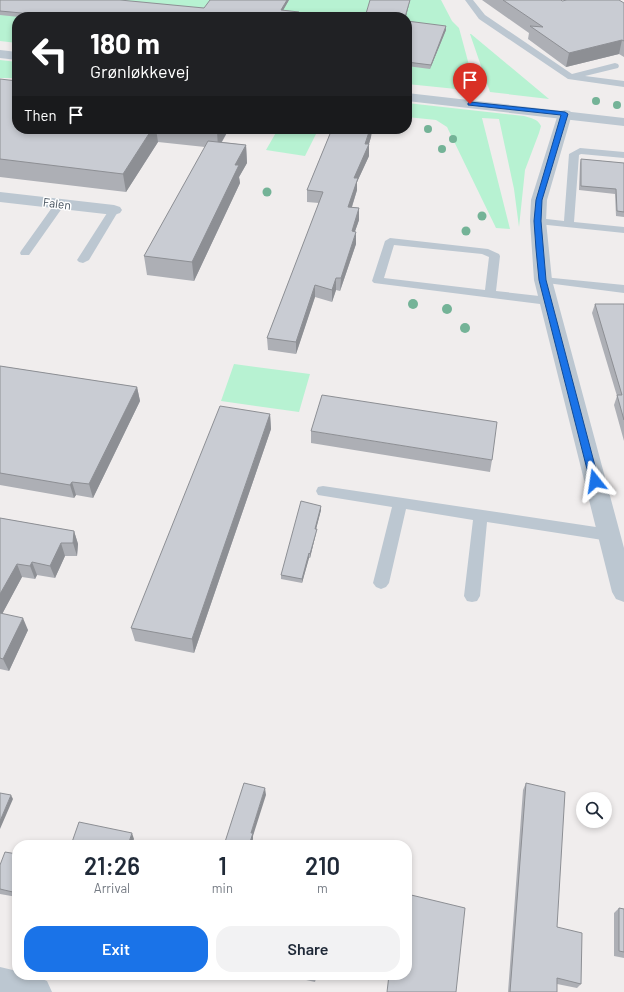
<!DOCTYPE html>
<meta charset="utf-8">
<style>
:root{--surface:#fff;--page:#f2f2f3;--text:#1f2937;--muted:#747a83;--accent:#1a73e8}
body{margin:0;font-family:Barlow,sans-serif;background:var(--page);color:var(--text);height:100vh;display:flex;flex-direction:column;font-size:15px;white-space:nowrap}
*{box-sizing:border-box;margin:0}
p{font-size:13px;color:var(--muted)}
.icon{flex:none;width:22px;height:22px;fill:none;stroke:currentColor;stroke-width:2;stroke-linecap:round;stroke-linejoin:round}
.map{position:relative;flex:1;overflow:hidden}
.panel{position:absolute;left:12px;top:840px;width:400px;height:140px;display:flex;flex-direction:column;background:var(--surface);border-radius:16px;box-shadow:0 2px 6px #0003}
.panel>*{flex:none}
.top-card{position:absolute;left:12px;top:12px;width:400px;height:122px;border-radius:16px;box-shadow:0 2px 6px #0003;background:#202124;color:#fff;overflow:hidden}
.fabs{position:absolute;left:576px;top:792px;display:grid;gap:8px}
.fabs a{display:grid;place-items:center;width:36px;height:36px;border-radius:50%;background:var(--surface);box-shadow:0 2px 6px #0003;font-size:20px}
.pin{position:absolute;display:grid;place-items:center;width:34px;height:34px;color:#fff;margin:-41px -17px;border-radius:50% 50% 50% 0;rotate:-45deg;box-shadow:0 0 4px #0007}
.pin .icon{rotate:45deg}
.me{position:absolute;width:44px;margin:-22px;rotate:345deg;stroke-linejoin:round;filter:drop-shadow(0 0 3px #0008)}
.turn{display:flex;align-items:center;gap:14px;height:84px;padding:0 12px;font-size:18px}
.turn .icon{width:52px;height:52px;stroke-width:2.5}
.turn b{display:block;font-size:28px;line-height:34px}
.then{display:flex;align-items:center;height:38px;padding:0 12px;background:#0003;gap:8px;font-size:15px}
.eta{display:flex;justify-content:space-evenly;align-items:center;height:68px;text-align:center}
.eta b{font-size:24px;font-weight:600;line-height:28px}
.button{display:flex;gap:8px;margin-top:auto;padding:8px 12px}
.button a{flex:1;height:46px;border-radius:16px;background:var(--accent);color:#fff;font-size:16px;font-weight:600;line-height:46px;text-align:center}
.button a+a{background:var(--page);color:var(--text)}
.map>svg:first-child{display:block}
</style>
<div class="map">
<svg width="624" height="992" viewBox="0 0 624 992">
<rect width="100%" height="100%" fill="#f0eded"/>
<path fill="#b7f2d2" d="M0,0H441L452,21L459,28L476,91L407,84V17H17V43L0,41Z
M470,34H471L549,99L490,92Z
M0,60L17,62V78H0Z
M407,103L524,116C531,118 538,119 541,126L539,133L525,170L519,227L514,189L499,119L482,118L510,229L496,228L447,127L436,120L407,117Z
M278,129H280L316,134L305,156L266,150Z
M234,364L310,374L299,412L221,401Z"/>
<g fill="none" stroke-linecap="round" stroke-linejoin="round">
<path fill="#bcc7d1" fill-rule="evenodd" d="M465,0H473L485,15L572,74L615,63L618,64L619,66L618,68L585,76L624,81V87L568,79L479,19Z
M580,148L624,152V158L581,154L579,155L574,222L624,227V233L538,224L533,221L538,218L564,221L569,154Z
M60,201L65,204L29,255H21L20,253L21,251L56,202Z
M114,207L119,210L89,260L83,263L79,262L77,260L109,210Z
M390,238L488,249L499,254L500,256L496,291L548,297L552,298L554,301L552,304L548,305L374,283L372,281L385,241ZM394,245L482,254L489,257L485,290L384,278Z
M543,277L624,285V293L539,282L537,280L539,278Z
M323,486L609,529L614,531L616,535L614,539L609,541L487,522L480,596L477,601L472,602L467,601L464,596L473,520L406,509L389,583L386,587L381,589L376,587L373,583L392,507L318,495L316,491L318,487Z"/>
<path fill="#bcc7d1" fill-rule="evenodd" d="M565,110L570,111L572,114L547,200L546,221L552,280L624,548V602L616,599L612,592L534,280L530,221L531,200L558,114L560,111Z
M0,192L114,205L120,207L122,210L120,213L114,215L0,202Z
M0,967L17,971V975H32L47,981L52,992H0Z"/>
<path fill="#bcc7d1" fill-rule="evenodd" d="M0,50L17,52V60L0,58Z
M407,93L624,118V126L407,101Z"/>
</g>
<g fill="#74b397">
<circle cx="596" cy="101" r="4"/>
<circle cx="617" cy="105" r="4"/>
<circle cx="428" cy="129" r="4"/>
<circle cx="453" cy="139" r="4"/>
<circle cx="442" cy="149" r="4"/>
<circle cx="267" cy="192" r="4.5"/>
<circle cx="482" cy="216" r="4.5"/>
<circle cx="466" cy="231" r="4.5"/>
<circle cx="413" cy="304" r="5"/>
<circle cx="447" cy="309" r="5"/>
<circle cx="465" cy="328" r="5"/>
</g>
<path fill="#adafb5" d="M0,0L204,8L289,0L283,10L299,12V14L312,17H19L0,15Z
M482,0H561L562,1L624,3V57L619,54L566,67L528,39L529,33Z
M407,21L446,30L430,69L407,66Z
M0,79L17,129H229L222,142L246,145L247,163L239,177L240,183L194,281L147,275L144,256L205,147L158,142L126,192L0,177Z
M332,129H372L371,137L369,144V156L357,182V190L352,207L359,208V220L355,231L356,244L340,291L336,290L332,302L315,297L296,354L268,350L267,338L319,203L307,202V190Z
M581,159L624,163V217L616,216L615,194L579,190L580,163Z
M595,304H624V441L614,405L617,396L592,313Z
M0,366L137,387L140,401L93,498L76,495L74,498L0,485Z
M270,414L271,429L194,653L135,641L131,628Z
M311,431L492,460L490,472L311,443Z
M321,506V510L316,529V533L310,558H309L302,583L281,579V575Z
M0,518L74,531L78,544L77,556H65L55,578L37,575L35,579L22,577L2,614L28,630L9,671L0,669Z
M526,783L557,927L581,984L577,988L557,984V992H508L523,790Z
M17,854V897L0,894V865Z
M619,908L624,909V958L614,956V913Z
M284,975H317L315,982Z"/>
<path fill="#8d8f94" d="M287,0H289L281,14V10Z
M410,0L406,17H405Z
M446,26V30L430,69L431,65Z
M622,40L619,54L566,67L569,53Z
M152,129H156L158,142L126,192L123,174Z
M218,129H229L218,148L217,131Z
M370,129H372L371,137L367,150L369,144V156L357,182V190L348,219V207L354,178Z
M246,145L247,163L239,177L240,183L194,281L192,262L235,165Z
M359,208V220L351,243L352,231Z
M356,232V244L340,291L341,278Z
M336,278V290L332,302V290Z
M315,285V297L296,354V342Z
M137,387L140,401L93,498L89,484Z
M270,414L271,429L194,653L192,639Z
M72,482L76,495L74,498L70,485Z
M321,506V510L315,533V529Z
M317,529L316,533L310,558V554Z
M74,531L78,544L77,556L73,543Z
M61,543L65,556L55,578L50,566Z
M309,553V558L302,583V579Z
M32,562L37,575L35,579L30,566Z
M17,564L22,577L0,618V594Z
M23,618L28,630L9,671L3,659Z
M265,788L266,795L253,836V839L252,845H249L251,833Z
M11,795L13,799L0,829V821Z
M132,833L134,839L132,845H128Z"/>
<path fill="#c9ccd3" stroke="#8d8f94" d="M0,0H120L204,8L210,0H287L281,10L299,12L297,14L312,15L311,17H65L0,11Z
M370,0H410L405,17H365Z
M503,0H561L562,1L567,0H619L624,3V41L622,40L569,53L530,26L543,27Z
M407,21L446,26L431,65L407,62Z
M0,79L17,81V129H152L123,174L0,159Z
M202,129H218L217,131Z
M332,129H370L365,144H369L354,178H358L348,207L359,208L352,231L356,232L341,278H336L332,290L315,285L296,342L267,338L323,192L307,190Z
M208,141L246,145L235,165H239L192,262L144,256Z
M581,159L624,163V212L617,211L616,189L581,186Z
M595,304H624V420L617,395H622Z
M0,366L137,387L89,484L72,482L70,485L0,473Z
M322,395L497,422L492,460L311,431Z
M220,406L270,414L192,639L131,628Z
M301,501L321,506L315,529H317L310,554L309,553L302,579L281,575Z
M0,518L74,531L73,543H61L50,566L32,562L30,566L17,564L0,594Z
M0,613L23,618L3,659L0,658Z
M244,783L265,788L251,833H253L249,845H224Z
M526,783L565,792L557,927L582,933L581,984L557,978V992H510Z
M0,793L11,795L0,821Z
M79,822L132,833L128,845H71Z
M5,852L17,854V893L0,889V865Z
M407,894L465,908L456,992H387L389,975H407Z
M619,908L624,909V952L619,951Z
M303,975H316L315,978Z"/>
<path fill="#1a73e8" stroke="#114b97" d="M470,102L565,112L568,114L542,200L541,221L546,280L599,481L598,483L595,484L590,481L539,280L536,249L534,221L536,200L561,115L468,105V103Z"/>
<g text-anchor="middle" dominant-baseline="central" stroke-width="3" stroke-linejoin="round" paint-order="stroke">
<g font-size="12" fill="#44505c" stroke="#fff">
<text transform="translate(57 203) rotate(7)">Falen</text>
</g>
</g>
</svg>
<div class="fabs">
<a><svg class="icon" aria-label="search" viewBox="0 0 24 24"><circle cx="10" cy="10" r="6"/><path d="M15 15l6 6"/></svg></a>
</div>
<div class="pin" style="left:470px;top:104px;background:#d93025"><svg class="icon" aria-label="arrive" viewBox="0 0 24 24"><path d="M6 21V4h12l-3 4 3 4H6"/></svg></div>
<svg class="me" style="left:595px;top:481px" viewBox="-20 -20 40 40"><path d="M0-17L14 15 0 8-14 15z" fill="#1a73e8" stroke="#fff" stroke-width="4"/></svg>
<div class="top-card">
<div class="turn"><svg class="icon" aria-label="left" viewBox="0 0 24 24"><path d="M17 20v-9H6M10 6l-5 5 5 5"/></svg><div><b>180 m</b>Grønløkkevej</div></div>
<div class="then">Then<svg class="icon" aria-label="arrive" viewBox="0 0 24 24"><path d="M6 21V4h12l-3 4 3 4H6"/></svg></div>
</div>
<section class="panel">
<div class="eta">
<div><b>21:26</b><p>Arrival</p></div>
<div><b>1</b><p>min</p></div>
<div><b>210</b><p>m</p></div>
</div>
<div class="button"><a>Exit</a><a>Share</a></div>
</section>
</div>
